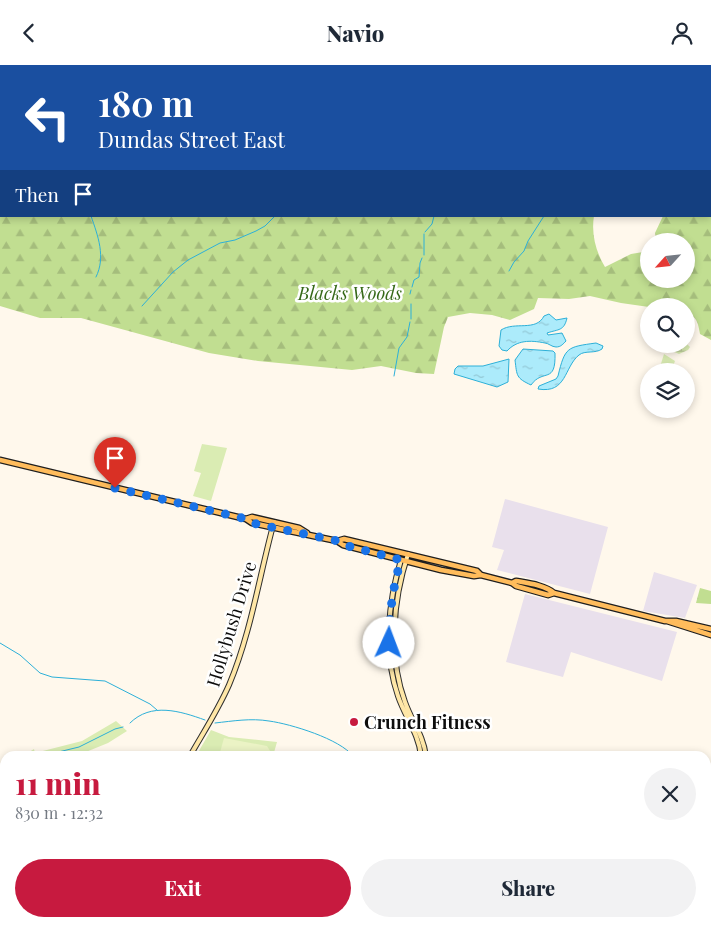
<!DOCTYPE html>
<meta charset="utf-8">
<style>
:root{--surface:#fff;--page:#f2f2f3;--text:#1f2937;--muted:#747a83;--accent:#c71a3f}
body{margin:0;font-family:"Playfair Display",serif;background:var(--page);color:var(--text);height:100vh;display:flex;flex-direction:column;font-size:19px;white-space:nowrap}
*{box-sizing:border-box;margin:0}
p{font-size:16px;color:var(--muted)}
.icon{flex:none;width:28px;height:28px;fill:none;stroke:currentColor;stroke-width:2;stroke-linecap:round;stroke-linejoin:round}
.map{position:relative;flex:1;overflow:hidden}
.panel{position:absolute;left:0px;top:686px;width:711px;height:176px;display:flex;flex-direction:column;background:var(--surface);border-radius:15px 15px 0 0;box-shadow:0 2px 8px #0003}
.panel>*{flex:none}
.guide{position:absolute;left:0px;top:0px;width:711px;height:152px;box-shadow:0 2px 8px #0003;background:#1a4fa0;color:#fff;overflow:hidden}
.needle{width:32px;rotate:243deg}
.controls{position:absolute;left:640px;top:168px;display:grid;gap:10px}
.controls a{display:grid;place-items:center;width:55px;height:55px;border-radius:50%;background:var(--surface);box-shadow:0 2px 8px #0003;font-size:25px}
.pin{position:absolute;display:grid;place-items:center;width:42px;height:42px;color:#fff;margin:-51px -21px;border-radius:50% 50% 50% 0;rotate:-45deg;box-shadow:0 0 5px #0007}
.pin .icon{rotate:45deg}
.me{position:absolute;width:55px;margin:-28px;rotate:2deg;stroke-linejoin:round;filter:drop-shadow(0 0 4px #0008)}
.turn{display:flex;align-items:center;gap:18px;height:105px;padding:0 15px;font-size:22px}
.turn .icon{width:65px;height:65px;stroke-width:2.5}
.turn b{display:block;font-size:35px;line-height:42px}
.then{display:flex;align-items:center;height:48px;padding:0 15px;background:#0003;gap:10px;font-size:19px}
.round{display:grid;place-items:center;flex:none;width:52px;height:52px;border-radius:26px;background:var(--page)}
.summary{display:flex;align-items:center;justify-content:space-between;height:85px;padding:0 15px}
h1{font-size:30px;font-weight:800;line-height:38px;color:var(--accent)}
.cta{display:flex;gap:10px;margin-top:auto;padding:10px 15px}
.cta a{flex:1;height:58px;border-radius:30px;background:var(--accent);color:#fff;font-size:20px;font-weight:800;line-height:58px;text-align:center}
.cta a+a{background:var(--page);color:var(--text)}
header{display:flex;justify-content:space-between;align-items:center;height:65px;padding:0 15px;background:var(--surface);font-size:22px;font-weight:800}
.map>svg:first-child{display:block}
</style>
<header><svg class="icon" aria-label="back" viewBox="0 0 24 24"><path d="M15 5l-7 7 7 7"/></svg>Navio<svg class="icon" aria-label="person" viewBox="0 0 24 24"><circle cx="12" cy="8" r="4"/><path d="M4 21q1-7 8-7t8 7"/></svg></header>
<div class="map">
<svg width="711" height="862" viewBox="0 0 711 862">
<defs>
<pattern id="forest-firs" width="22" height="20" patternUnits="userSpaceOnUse" patternTransform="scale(1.25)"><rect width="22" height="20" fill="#c1de91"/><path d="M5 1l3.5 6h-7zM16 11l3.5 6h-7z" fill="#a5bd7c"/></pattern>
<pattern id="wetland-marsh" width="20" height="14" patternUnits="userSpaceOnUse" patternTransform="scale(1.25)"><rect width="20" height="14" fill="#daecb3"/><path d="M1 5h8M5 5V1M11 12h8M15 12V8" fill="none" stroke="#bac999"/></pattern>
<pattern id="water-ripples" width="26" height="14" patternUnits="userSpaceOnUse" patternTransform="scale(1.25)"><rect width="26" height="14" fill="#acebfb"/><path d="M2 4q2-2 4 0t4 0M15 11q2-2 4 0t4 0" fill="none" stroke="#93c8d6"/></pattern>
</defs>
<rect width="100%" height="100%" fill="#fff8ec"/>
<path fill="#e9e0ec" d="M505,434L608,462L590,529L497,505L504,485L492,482Z
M654,507L697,520L685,553L643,546Z
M525,529L677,567L662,616L571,587L563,612L506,597Z
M272,858H467L466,862H271Z"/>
<path fill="#daecb3" d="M664,289L675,296L671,306L659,305Z
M202,379L227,383L211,436L193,431L201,408L194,406Z
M116,656L127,666L108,678L76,691H23L34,684L35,688L82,676Z
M211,665L229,672L277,677L273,691H196Z
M5,703V763L0,761V706Z"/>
<path fill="url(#forest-firs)" d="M0,0H464L466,1H1V151H594C591,169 596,187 605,202L631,189L649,186V214H686V176H657L655,168L663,151H710L711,105V275L700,269C698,258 697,251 686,248V241L649,242L621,238L590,231L569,234L538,233L534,244L510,255L492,250L470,248L448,252L444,262L434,309L416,308L381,301L352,305L258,296L209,288L81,253H40L0,241Z
M544,0H626L544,1Z
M700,523L711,526V539L696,538Z"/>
<path fill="url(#wetland-marsh)" d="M686,278L690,282L688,285L679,289L672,286L669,280V279Z"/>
<path fill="#ebf3c5" d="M224,673L267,681L272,689L271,691H219Z"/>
<path fill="url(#water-ripples)" stroke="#2db0d8" d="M549,249L556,255L567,253C564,266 559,264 547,268L548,270L562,268L566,276C563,279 561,282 556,282C552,282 548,278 545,278C530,275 517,275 507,286L502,285L499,281L501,265C515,256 536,267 544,251Z
M596,278L603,281L602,284C595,289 585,285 579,290C564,302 567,329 538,324L539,321L556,314L558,311C565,282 567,282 596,278Z
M523,284L553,286L555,288C556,320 543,303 531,320C516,313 517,311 515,295Z
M509,294L508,317L497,322L454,309L455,304L458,301H483Z"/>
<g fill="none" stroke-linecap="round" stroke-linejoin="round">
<path stroke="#2db0d8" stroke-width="1" d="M15,0L16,1
M275,0V1
M112,1L114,0
M464,1L465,0
M560,1L561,0
M619,1V0
M701,1V0
M710,50L711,52
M0,61L1,59
M0,148L1,147
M91,151C98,171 106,192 96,212
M425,167L432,159L434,151
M424,190V169
M509,206L514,197L524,186L528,176L544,151
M412,222L414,215L419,212L420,198L422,193
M410,229L411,225
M142,241L173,207L188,195L220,178L235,175L256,166L265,161L275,151
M411,254V239
M394,311L399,283L407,272L410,257
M0,578L20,590L40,608L52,612L105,616L150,639L157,645
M130,658C151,637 180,646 205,655
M215,658C233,656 251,653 269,656C291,659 340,674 353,691
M42,691L79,682L115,664L123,662
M0,714L5,711
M706,813L711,815"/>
<g stroke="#2f2f2f" stroke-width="6">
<path id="secondary" d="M408,489C393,535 388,591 405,637C412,657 423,669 426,691
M401,495C388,537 383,588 398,631C405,652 419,669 421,691
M190,691C203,668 218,645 229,620C251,568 259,512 274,457
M154,862L156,858
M369,862L371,858"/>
</g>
<g stroke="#1e1e1e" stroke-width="7">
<path id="primary" d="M0,395L246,454L252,458L337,476L343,480L441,505L474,511L481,510L512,518L516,521L548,530L554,528L665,556H676L711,564
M246,454L252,452L299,463L307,468
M337,476L344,474L477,506L481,510
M512,518L516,516C527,518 545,520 554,528
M667,556L711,570"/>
</g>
<g stroke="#1e1e1e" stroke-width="8">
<path id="highway" d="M706,770L711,755
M677,862L678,858"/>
</g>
<use href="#secondary" stroke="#ffe7a7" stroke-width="4"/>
<use href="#primary" stroke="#ffbc5c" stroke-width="4.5"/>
<use href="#highway" stroke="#ff7e4a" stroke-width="5"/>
<path stroke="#c71a3f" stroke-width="1" d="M215,1L217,0
M0,17H1"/>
</g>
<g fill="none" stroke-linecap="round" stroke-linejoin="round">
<path stroke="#1a73e8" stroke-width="9" stroke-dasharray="0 16.2" d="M115,423L246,454L252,458L338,476L344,480L401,495C393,521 389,550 389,578"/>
</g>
<circle fill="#c71a3f" stroke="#fff" stroke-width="2" cx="354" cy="657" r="5"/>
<g text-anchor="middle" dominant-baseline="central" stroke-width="5" stroke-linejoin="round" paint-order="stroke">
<g font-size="18" font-style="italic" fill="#366918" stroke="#fff">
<text x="350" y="228">Blacks Woods</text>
</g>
<g font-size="18" fill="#0d0d0d" stroke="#fff">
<text transform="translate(231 559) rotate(-73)">Hollybush Drive</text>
</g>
<g font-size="18" font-weight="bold" fill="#0d0d0d" stroke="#fff" text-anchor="start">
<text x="364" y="657">Crunch Fitness</text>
</g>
</g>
</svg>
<div class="controls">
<a><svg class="needle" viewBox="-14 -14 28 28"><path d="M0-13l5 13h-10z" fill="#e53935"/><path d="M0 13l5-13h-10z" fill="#747a83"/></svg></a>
<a><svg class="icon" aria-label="search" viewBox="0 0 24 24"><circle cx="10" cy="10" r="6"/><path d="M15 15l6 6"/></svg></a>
<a><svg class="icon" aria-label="layers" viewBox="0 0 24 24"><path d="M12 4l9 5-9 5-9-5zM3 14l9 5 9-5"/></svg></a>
</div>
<div class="pin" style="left:115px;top:423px;background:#d93025"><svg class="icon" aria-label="arrive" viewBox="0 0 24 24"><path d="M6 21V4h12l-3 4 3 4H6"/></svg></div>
<svg class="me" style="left:389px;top:578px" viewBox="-20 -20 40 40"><circle r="19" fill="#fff"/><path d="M0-13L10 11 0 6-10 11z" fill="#1a73e8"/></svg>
<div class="guide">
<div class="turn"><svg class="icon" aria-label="left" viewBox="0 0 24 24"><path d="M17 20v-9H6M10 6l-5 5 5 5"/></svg><div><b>180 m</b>Dundas Street East</div></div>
<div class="then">Then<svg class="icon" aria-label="arrive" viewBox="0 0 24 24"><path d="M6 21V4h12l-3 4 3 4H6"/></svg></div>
</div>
<section class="panel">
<div class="summary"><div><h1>11 min</h1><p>830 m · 12:32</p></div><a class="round"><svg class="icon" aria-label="close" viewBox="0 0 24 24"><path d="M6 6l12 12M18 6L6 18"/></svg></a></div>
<div class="cta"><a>Exit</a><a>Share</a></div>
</section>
</div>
